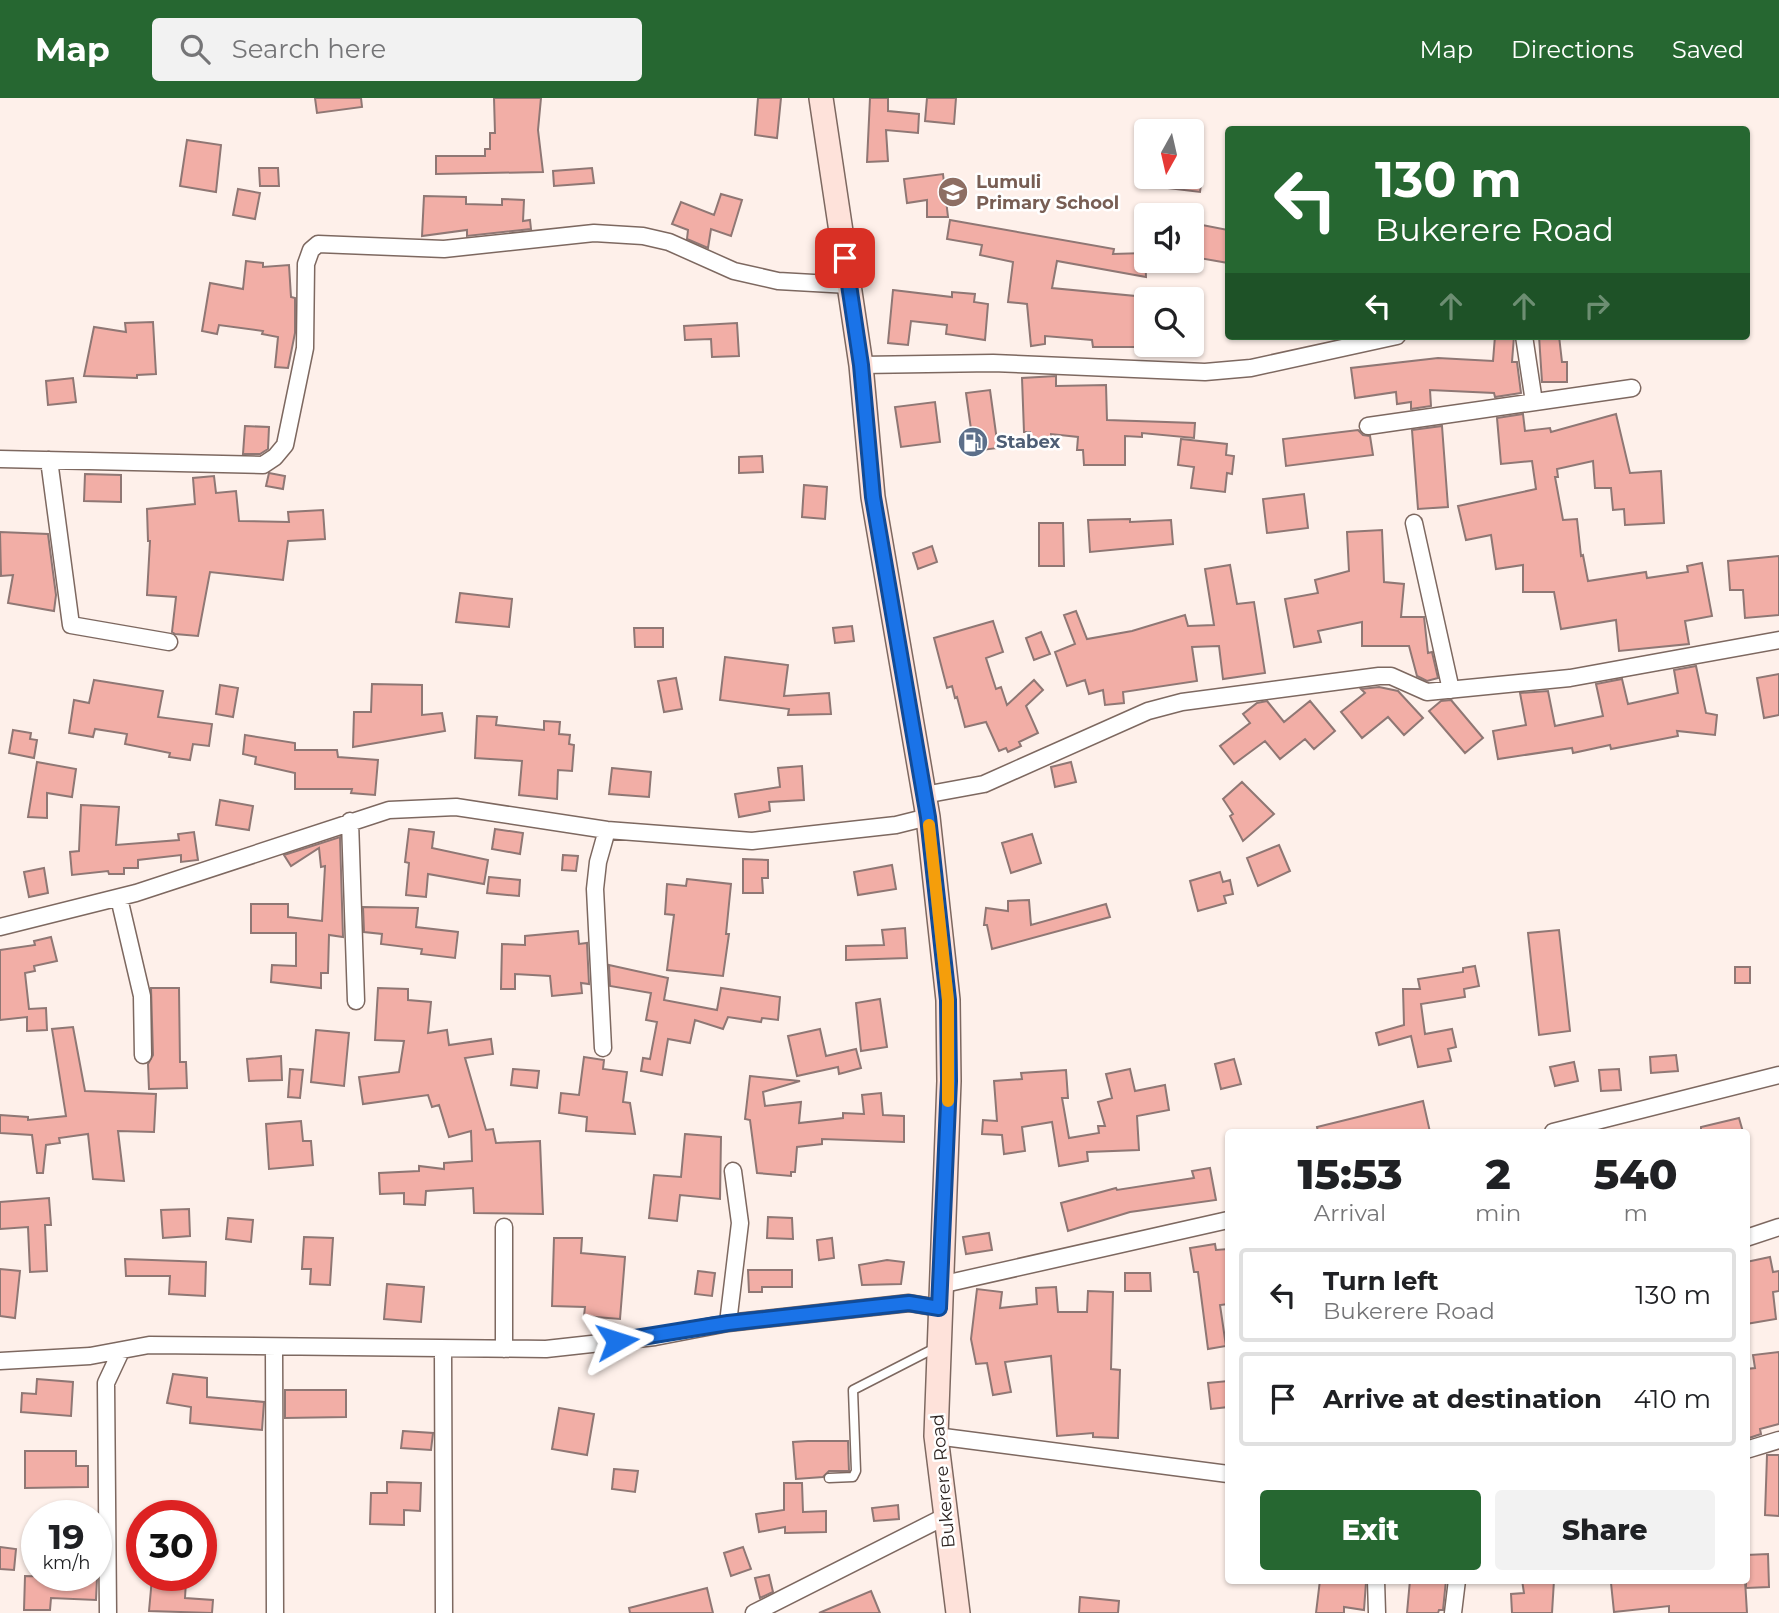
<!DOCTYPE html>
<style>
:root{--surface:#fff;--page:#f2f2f2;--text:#202124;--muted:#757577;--line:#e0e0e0;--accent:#266731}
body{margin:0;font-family:Montserrat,sans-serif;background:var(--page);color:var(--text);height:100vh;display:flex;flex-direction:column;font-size:26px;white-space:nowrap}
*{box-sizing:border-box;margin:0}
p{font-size:23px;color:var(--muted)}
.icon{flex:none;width:38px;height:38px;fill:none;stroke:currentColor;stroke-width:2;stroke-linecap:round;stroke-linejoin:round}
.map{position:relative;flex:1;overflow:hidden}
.sheet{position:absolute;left:1225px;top:1031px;width:525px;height:455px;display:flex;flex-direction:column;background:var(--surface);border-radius:7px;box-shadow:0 2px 5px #0004}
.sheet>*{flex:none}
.top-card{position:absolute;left:1225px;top:28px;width:525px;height:214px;border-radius:7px;box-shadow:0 2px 5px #0004;background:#266731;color:#fff;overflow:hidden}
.needle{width:46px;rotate:188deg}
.fabs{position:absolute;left:1134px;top:21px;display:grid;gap:14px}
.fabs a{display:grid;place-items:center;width:70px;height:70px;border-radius:7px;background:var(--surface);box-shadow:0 2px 5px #0004;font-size:35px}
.speed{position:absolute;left:21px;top:1402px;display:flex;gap:14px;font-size:35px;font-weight:700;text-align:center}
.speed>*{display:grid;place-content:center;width:91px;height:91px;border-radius:50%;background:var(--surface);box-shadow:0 2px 5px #0004;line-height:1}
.speed small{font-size:18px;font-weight:400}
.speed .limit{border:10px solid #d22;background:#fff;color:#111}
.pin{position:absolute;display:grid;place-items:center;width:60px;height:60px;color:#fff;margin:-30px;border-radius:14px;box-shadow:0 4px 10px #0006}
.me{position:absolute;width:77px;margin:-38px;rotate:84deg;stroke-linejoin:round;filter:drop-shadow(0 0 5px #0008)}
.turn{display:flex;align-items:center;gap:24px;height:147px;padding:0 35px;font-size:32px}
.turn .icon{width:91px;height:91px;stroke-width:2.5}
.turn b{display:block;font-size:49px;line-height:60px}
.lanes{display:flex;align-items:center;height:66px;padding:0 35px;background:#0003;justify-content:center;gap:35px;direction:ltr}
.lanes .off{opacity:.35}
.eta{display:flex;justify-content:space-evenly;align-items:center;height:119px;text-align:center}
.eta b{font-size:42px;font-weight:800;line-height:49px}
.primary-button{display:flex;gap:14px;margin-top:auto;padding:14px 35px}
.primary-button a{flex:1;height:80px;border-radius:7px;background:var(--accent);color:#fff;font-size:28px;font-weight:800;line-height:80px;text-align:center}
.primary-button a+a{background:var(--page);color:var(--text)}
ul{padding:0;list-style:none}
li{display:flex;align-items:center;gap:21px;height:94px;margin:0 14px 10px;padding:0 21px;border:4px solid var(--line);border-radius:7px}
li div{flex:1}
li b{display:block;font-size:26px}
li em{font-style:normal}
header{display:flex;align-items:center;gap:42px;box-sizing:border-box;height:98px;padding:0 35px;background:var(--accent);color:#fff}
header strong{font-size:33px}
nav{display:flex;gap:38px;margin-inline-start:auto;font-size:24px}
.search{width:490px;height:63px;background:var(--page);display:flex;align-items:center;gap:18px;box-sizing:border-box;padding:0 24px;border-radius:7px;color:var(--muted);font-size:26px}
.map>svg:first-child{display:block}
</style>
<header>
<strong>Map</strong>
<div class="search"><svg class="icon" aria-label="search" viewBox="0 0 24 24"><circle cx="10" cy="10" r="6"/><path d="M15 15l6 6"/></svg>Search here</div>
<nav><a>Map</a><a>Directions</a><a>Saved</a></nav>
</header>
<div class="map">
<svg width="1779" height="1515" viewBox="0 0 1779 1515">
<rect width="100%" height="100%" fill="#fef0ea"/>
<path fill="#f2aea6" stroke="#8f7774" stroke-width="2" d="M315,0H361L362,9L317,15Z
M494,0H541L538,32L543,74L436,76V58H485V51H490V35H495Z
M758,0H781L777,40L755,37Z
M870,0H888V13L919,16L918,35L886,32L888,63L867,64Z
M927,0H956L954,26L925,23Z
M187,42L221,47L216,94L180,88Z
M259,70H278L279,88H260Z
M592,70L594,85L554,88L553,73Z
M943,76L948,119H927V102L907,105L904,81Z
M1152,79H1202L1200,94L1152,88Z
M238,91L260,95L255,121L233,117Z
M721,96L742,102L731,138L711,131L708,150L687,141L688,132L672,126L681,104L714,117Z
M424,98L466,99V106L502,107V101L524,102L523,123L530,122L531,131L467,138V132L422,138Z
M950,122L1114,151L1113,156L1145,155L1146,179L1057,163L1052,190L1146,199V249H1093L1092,242L1045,238V246L1031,248L1027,206L1008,204L1013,164L980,157L982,147L947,141Z
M1192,125L1228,132V165L1199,160V156L1192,155Z
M246,163L263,165V169L289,167L291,199L295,200V235L288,270L275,269L278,239L262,236L263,233L219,227L217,236L202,233L210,185L243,191Z
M893,192L952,199V194L975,196L974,204L988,206L985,242L946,236L947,227L911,223L908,247L888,245Z
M153,224L156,276L137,277V280L84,278L94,229L126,234L125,225Z
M737,225L739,258L712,259L711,241L685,242L684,228Z
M1495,238H1514L1512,264H1517L1521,295L1495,299L1494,295L1430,292L1431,308L1411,311V304L1397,306L1396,294L1355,300L1351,270L1438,260L1493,263Z
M1539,238H1559L1562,264H1567V284H1542Z
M1056,278V288L1106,287L1107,322L1195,325L1194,340L1142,335V339L1125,338V367H1084L1083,352H1077L1078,339L1051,336V347H1031L1030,334H1024L1022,280Z
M73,280L76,304L48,307L46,283Z
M990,292L998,350L974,353L966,295Z
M935,304L940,344L901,349L895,309Z
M1523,316L1525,333L1550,330L1551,334L1616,316L1630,375L1661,373L1664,425L1625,427L1624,411L1613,412L1611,390H1595L1593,363L1557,371L1558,379H1555L1563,422L1577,421L1581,458L1583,457L1588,483L1646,474L1647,480L1688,474L1687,468L1702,465L1712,518L1685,523L1689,546L1619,553L1616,522L1561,531L1554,494H1523V467L1496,471L1491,437L1466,442L1458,408L1536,391L1532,363L1501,366L1497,320Z
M245,328L269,329L268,351L260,356H243Z
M1442,328L1448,409L1418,411L1412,332Z
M1358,332L1363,337L1370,338L1373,357L1286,368L1283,341Z
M1181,341L1227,346L1226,357L1234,358L1232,376L1227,375L1225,394L1191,390L1194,369L1178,367Z
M762,358L763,374L739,375V359Z
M269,375L285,378L283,391L266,388Z
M85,376L121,377V404L84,403Z
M214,378L216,395L236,393L239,423L289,424L288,414L323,412L325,441L288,443L283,482L210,474L198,538L175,536L172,534L176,499L147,497L150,443H148L147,411L195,406L193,380Z
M804,387L827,389L825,421L802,419Z
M1304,396L1308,430L1267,435L1263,401Z
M1130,421V424L1171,422L1173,446L1090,454L1088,422Z
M1039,425H1063L1064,468H1039Z
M1382,432L1384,484L1404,486L1401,519H1424L1428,555L1432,554L1438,580L1427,583L1417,578L1409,548H1362V524L1318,533L1321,544L1294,549L1285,501L1318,495L1315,482L1349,473L1347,434Z
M0,434L48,436L56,497L54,513L8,505L13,477L1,478Z
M932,448L937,464L918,471L913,455Z
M1779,458V517L1745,520L1743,492H1730L1728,463Z
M1230,467L1237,506L1254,504L1265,575L1223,581L1219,548L1192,549L1197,583L1123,594L1124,605L1105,607L1103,592L1089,596L1085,582L1067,588L1055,554L1075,546L1064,517L1076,513L1087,541L1132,533L1185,517L1188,528L1214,527L1205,471Z
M460,495L512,501L509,529L456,524Z
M993,523L1003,554L986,560L996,591L1001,589L1007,607L1034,582L1043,592L1026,608L1038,635L1019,644L1021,648L1008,654L1006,650L999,653L986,624L965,629L957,599L955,600L952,588L947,590L934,540Z
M852,528L854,543L835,545L833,530Z
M634,530H663V549H635Z
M1041,534L1050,556L1034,562L1026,540Z
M725,559L788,567L784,598L829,595L831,616L788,617L789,611L720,602Z
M1696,568L1706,615L1717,617L1715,637L1677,633L1678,638L1611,651L1610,647L1573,655L1572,650L1498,661L1493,633L1526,627L1520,595L1548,593L1555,628L1603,618L1596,586L1622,581L1628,606L1678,595L1674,572Z
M1779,576V617L1764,620L1757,580Z
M676,580L682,611L664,614L658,583Z
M94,582L163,593L158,619L212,626L209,648L193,646L190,662L169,659L170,655L125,646L127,636L95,631L93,639L69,635L74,602L89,605Z
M372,586L422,587V617L442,615L445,633L353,649L354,614H371Z
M220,587L238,590L233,619L216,616Z
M1379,589L1398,593L1423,620L1404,637L1388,619L1362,640L1341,614L1365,595L1361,591Z
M1451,602L1483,640L1465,655L1429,613L1441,603Z
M1267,603L1284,624L1310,603L1335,633L1314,651L1305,641L1280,661L1265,643L1234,666L1220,648L1250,625L1243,616L1257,605Z
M477,618L497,619L496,627L544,632V623L560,624L559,636L570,637L569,646L574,647L572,673L558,672L557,701L519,697L522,663L475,660Z
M13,632L31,635L30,641L37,642L34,660L9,655Z
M245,637L295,645V652H337L338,659L378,662L375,697L351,695L352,691H295V675L255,666L256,659L243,656Z
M37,664L76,671L72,699L47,695V720L28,719Z
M1071,664L1076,684L1055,689L1051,669Z
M802,668L804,702L769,704L770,713L739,719L735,696L780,689L778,670Z
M612,670L651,674L649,699L609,696Z
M1242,684L1274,716L1243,743L1230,718L1233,716L1223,701Z
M220,702L253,708L249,732L216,727Z
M81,707L119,709L116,747L179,742L178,736L194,734L198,762L181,764V757L138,762V770H124V776H109L108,773L72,777L70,754L79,753Z
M409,731L434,734L432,750L488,762L484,786L428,776L426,799L406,797L409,765L405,764Z
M495,731L523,735L520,756L492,751Z
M1032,736L1041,765L1011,775L1002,745Z
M340,739L343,839L329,837L328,875H321V890L271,884L272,867L296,868V835H251V806H288V819L322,823L325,768L321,769L319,750L291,768L284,757Z
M1279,747L1290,773L1258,788L1247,760Z
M563,757L578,758L576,773L562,772Z
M743,761L768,762V780H762L763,795H743Z
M892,767L896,791L858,797L854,774Z
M44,770L48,795L29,799L24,774Z
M1220,774L1223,784L1230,782L1233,796L1224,798L1226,805L1198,813L1190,783Z
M489,779L520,782L519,798L487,795Z
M687,781L731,786L726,836H729L723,878L667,872L674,817L665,816L667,786L686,788Z
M1029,802L1031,827L1106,806L1110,819L992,851L987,827H984L986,810L1008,813V803Z
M363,809L418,810L416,829L458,834L455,860L421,856L422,851L381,846L382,836L364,834Z
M905,830L907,860L846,862V848L884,847L882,832Z
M1559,832L1570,933L1539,937L1528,835Z
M578,833L579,846L587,845L589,886L581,885L582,895L552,898L550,878L515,876V891H501L502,846L525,847V838Z
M51,839L57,863L34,868L35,873L25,875L29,911L46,910L47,932L27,933V919L0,922V852L35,847L34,843Z
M609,867L668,880L664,902L717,912L721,890L780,899L778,922L762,920L761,924L728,919L723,931L695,922L690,945L668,941L662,977L641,973L643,960L650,961L657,924L646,922L651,895L610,888Z
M1475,868L1479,888L1464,891L1465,899L1421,906L1425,936L1452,931L1456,949L1448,951L1451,963L1418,969L1411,938L1379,947L1376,935L1404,927L1403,891H1420L1418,881L1463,874V870Z
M1735,869H1750V885H1735Z
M151,890H179L180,964H186L187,990L149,991L148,966L153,957Z
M378,890L408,891V902L431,904L428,935L447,932L449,947L491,941L493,956L465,960L486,1032L493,1031L496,1045L540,1043L543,1116L474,1115L473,1090L426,1093L425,1107L404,1106V1095L380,1096L379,1075L419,1073V1068L444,1071V1065L472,1063L471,1033L449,1039L439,1007L432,1009L428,997L363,1006L359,979L399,974L404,943L375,942Z
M880,901L887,949L861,953L856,905Z
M73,929L85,993L156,996L154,1034L118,1033L124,1083L93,1081L88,1036L59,1040L60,1045L46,1047L43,1075H37L32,1037L0,1035V1017L28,1019V1022L66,1018L52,931Z
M820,931L826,958L856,951L861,970L839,976L838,969L797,978L788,938Z
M316,932L349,935L344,988L311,984Z
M1676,957L1678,973L1651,975L1650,959Z
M281,958L282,982L249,983L247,961Z
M584,959L604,962L603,971L627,974L623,1004L630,1005L635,1036L586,1033L587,1019L559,1015L561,995L579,997Z
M1234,961L1241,986L1221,991L1215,966Z
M1574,964L1578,983L1555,988L1550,969Z
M290,971L303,972L300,1000L288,999Z
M513,971L539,973L537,990L511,987Z
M1130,971L1135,993L1165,987L1169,1012L1137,1018L1139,1052L1087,1054L1088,1063L1059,1068L1052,1024L1022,1029L1025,1053L1004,1056L1002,1037L982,1036L983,1022L997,1023L994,983L1022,981L1021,975L1066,972L1068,1000H1062L1069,1040L1099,1035L1098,1028H1105L1098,1004L1112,1000L1106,976Z
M1619,971L1621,992L1601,993L1599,972Z
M750,978L800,983L763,994L765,1008L801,1004L799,1025L843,1020V1015L864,1016L862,997L881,995L883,1017L904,1018V1044L822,1041V1046L797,1049L795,1074H791V1078L757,1075L750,1022L745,1021Z
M1423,1003L1430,1034H1318L1317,1029Z
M1739,1020L1743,1034H1701V1029Z
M301,1023L303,1043H311L313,1067L269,1071L266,1026Z
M685,1036L721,1039L720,1101L680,1097L677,1123L649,1120L654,1077L681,1079Z
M1210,1070L1216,1102L1130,1114L1068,1133L1061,1105L1116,1090L1117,1092L1194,1080L1192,1073Z
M49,1100L51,1127H45L47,1173L30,1174L28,1129L0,1131V1104Z
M189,1111L190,1138L163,1140L161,1112Z
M768,1119L792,1120L793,1141L767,1140Z
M228,1120L253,1122L251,1144L226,1141Z
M989,1135L992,1152L966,1156L963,1139Z
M304,1139L333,1140L330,1187L310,1186L311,1171H302Z
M554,1140H582L581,1155L625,1159L620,1221L584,1218L585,1209L552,1208Z
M832,1140L834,1160L819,1162L817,1142Z
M1215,1146L1216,1152L1228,1151V1206L1220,1207L1226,1248L1208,1251L1198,1174H1194L1190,1150Z
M1770,1159L1773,1174L1779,1173V1193L1773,1194L1776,1221L1746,1226V1164Z
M125,1161L206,1164L205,1198L169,1196L170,1178H126Z
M887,1162L904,1164L901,1186L862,1187L859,1167Z
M0,1171L20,1173L15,1220L0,1218Z
M748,1172H792V1189H762V1194H749Z
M698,1173L715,1175L712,1198L695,1196Z
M1125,1175H1150L1151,1193H1125Z
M387,1186L424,1189L421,1224L384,1221Z
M1056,1189L1058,1214H1087L1088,1193L1113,1194L1111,1271L1120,1272L1118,1340L1093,1339V1335L1057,1338L1051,1258L1005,1264L1011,1294L993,1297L987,1265L976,1266L971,1241L977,1191L1002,1194L1000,1210L1037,1206L1036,1190Z
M1779,1254V1326L1760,1331L1761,1336L1746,1341V1271L1755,1270L1753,1257Z
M173,1276L207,1280V1299L264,1304L262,1332L190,1325L191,1309L167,1305Z
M37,1281L73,1284L71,1318L21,1314L22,1295L36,1296Z
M1228,1283V1309L1211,1311L1208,1285Z
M285,1292H346V1319L285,1320Z
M559,1310L594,1316L587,1357L552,1351Z
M403,1333L433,1335L431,1352L401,1350Z
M808,1343H848L849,1373H829L823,1379L796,1381L793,1344Z
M25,1353H76V1368H88V1389L25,1390Z
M1767,1357H1779V1418L1765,1417Z
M614,1371L638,1373L635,1394L612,1391Z
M387,1384L421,1385L420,1413L404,1412V1427L370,1426L371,1395H387Z
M784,1385H802L803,1414L826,1413V1434L785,1435V1429L759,1434L756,1416L784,1412Z
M898,1407L899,1421L874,1423L872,1410Z
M0,1449L16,1451L14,1472L0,1471Z
M743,1449L751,1471L731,1478L724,1455Z
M1768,1456L1769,1489L1746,1490V1457Z
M769,1477L773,1494L760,1500L755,1480Z
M25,1478L97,1480L96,1502L51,1500L50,1512H24Z
M152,1480L186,1483L185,1500L213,1502L212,1515L149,1513Z
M1320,1482L1366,1484L1364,1512L1344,1509V1515H1316Z
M1410,1482H1446L1443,1512H1439L1438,1515H1407Z
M1522,1482H1554L1552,1515H1512L1511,1496L1524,1495Z
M1636,1482H1745L1747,1515H1669V1508L1614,1514L1611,1485Z
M707,1490L713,1515H630L629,1510Z
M871,1493L880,1515H819Z
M1080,1499L1119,1503L1118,1515H1079Z"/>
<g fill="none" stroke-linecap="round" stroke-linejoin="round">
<g stroke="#7d6860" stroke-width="11">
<path id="lane" d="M829,1380L853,1379L856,1373L853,1292L935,1250"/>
</g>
<g stroke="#7d6860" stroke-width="19">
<path id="street" d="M1524,238L1534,304
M861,267L993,265L1205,274L1251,270L1397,238
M1368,328L1632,290
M0,361L263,367L275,359L285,347L305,250L306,166L311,152L318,146L444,151L594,135L643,138L669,144L734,173L778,183L849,187
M49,362L71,527L169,544
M1414,425L1451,592
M924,697L984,686L1148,613L1182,604L1379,578H1391L1427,594L1570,580L1779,542
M350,723L356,903
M119,800L142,898L143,957
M0,829L136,795L389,712L456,709L607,732L752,743L896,727L928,719
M603,950L595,791L598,764L607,732
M1553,1034L1779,977
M504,1129V1251
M1746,1140L1779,1129
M940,1187L1228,1122
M728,1225L740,1125L733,1073
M274,1250L275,1515
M443,1252L444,1515
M0,1263L90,1258L149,1247L546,1251L655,1239L728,1225L909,1205L939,1210
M936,1338L1228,1376
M1746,1352L1779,1342
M1376,1482L1377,1515
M108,1515L106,1285L121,1253
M754,1515L946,1418
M1453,1515L1457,1482"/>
</g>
<g stroke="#7d6860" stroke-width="26">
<path id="secondary" d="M821,0L861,267L873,399L928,719L948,902L949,983L936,1338L958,1515"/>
</g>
<use href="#lane" stroke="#fff" stroke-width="8"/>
<use href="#street" stroke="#fff" stroke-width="16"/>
<use href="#secondary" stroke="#fee2da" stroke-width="23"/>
</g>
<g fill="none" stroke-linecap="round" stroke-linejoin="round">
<g stroke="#114b97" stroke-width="18">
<path id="route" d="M617,1243L728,1225L909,1205L939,1210L949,983L948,902L928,719L873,399L861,267L845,160"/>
</g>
<use href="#route" stroke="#1a73e8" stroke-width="12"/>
<path stroke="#f59e0b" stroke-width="12" d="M929,727L948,902V1003"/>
</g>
<defs>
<g id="school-disc" transform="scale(1.575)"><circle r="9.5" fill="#8d6e63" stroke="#fff"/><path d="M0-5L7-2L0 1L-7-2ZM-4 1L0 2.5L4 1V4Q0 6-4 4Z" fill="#fff"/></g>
<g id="fuel-disc" transform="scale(1.575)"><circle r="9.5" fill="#5c6f8a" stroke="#fff"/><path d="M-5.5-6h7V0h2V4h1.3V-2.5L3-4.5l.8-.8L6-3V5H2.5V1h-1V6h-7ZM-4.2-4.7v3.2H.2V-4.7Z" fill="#fff"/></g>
</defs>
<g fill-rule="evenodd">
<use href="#school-disc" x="953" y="94"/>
<use href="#fuel-disc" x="973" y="344"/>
</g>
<g text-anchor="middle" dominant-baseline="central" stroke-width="5" stroke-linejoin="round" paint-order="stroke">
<g font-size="18" font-weight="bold" fill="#785e54" stroke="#fff" text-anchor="start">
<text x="976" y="84">Lumuli<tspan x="976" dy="21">Primary School</tspan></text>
</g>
<g font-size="18" font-weight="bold" fill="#4e5e75" stroke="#fff" text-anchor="start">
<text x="996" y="344">Stabex</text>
</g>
<g font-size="18" fill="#2e2522" stroke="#fff">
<text transform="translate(943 1383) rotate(-95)">Bukerere Road</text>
</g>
</g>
</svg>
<div class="fabs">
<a><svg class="needle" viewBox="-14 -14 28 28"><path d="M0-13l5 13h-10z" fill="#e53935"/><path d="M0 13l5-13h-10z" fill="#757577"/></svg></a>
<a><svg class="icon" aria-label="sound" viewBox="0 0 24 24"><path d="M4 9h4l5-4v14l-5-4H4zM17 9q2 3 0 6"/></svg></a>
<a><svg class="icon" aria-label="search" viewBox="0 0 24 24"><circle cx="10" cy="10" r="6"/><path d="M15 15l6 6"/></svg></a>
</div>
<div class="speed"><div>19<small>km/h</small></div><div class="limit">30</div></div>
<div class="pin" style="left:845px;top:160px;background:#d93025"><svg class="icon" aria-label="arrive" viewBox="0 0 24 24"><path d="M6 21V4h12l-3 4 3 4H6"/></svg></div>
<svg class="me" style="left:617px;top:1243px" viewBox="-20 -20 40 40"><path d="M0-17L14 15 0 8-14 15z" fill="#1a73e8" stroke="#fff" stroke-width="4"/></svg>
<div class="top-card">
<div class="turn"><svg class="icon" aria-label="left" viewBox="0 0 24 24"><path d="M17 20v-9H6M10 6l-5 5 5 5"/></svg><div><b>130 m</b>Bukerere Road</div></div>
<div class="lanes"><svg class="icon" aria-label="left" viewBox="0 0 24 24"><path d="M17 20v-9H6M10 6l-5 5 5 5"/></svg><svg class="icon off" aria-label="ahead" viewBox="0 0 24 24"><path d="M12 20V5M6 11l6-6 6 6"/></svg><svg class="icon off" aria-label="ahead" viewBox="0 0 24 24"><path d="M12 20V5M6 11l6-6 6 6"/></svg><svg class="icon off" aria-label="right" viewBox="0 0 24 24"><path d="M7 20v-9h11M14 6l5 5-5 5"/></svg></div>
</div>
<section class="sheet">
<div class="eta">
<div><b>15:53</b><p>Arrival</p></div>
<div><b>2</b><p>min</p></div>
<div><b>540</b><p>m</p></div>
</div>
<ul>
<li><svg class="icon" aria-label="left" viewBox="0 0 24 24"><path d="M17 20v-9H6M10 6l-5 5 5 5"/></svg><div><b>Turn left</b><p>Bukerere Road</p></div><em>130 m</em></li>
<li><svg class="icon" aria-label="arrive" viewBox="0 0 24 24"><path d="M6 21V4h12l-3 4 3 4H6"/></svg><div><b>Arrive at destination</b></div><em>410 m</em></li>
</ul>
<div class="primary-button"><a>Exit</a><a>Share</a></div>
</section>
</div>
